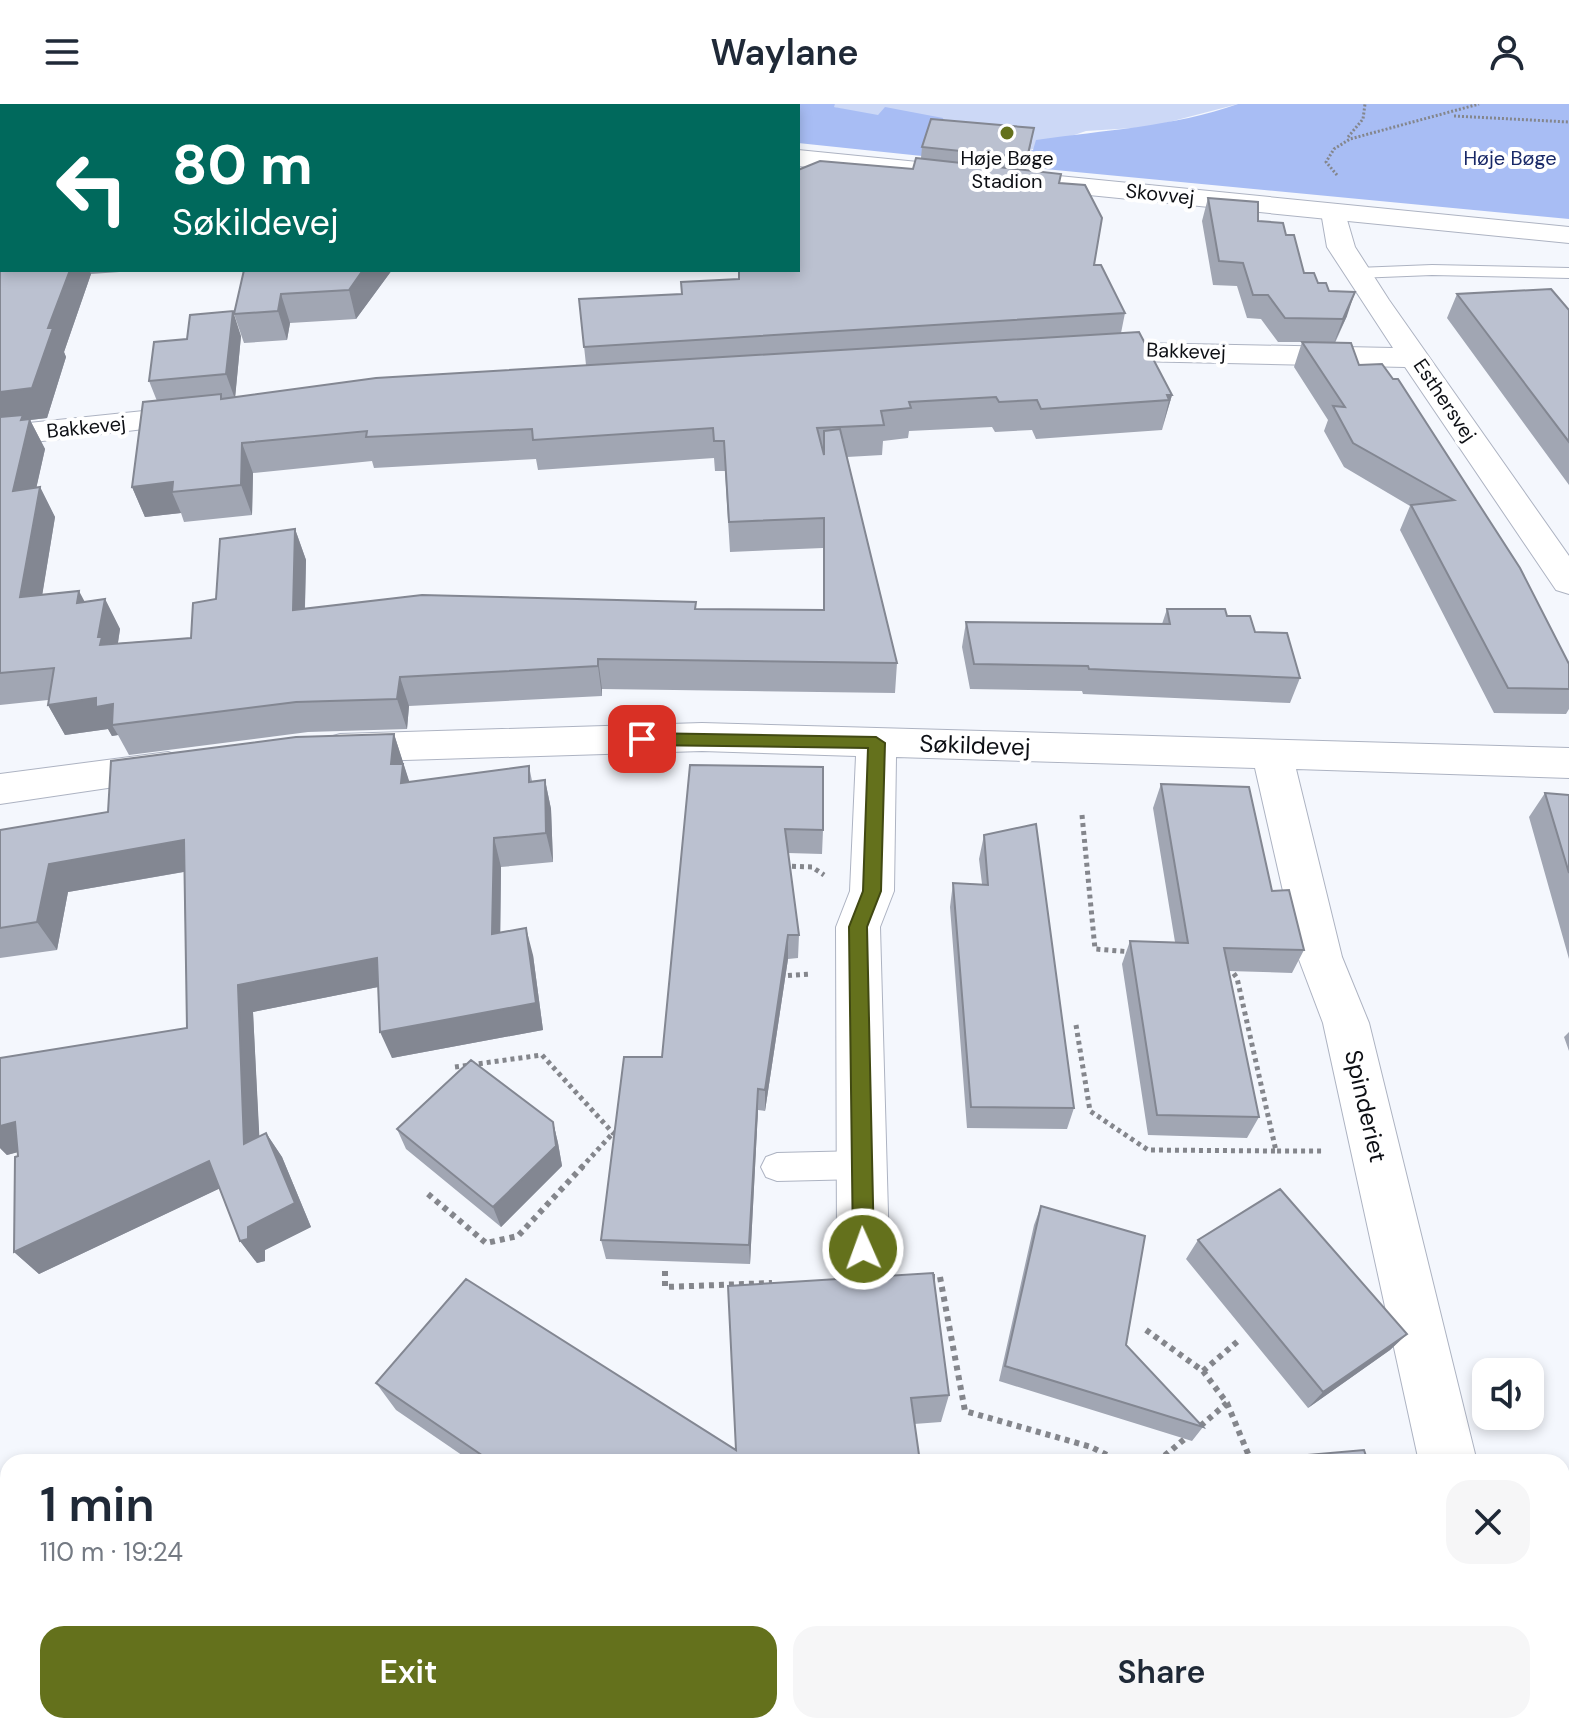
<!DOCTYPE html>
<meta charset="utf-8">
<style>
:root{--surface:#fff;--page:#f6f6f7;--text:#1f2937;--muted:#747a83;--accent:#64711c}
body{margin:0;font-family:"DM Sans",sans-serif;background:var(--page);color:var(--text);height:100vh;display:flex;flex-direction:column;font-size:30px;white-space:nowrap}
*{box-sizing:border-box;margin:0}
p{font-size:26px;color:var(--muted)}
.icon{flex:none;width:44px;height:44px;fill:none;stroke:currentColor;stroke-width:2;stroke-linecap:round;stroke-linejoin:round}
.map{position:relative;flex:1;overflow:hidden}
.drawer{position:absolute;left:0px;top:1350px;width:1570px;height:280px;display:flex;flex-direction:column;background:var(--surface);border-radius:24px 24px 0 0;box-shadow:0 4px 12px #0003}
.drawer>*{flex:none}
.guide{position:absolute;left:0px;top:0px;width:800px;height:168px;box-shadow:0 4px 12px #0003;background:#00695c;color:#fff;overflow:hidden}
.controls{position:absolute;left:1472px;top:1254px;display:grid;gap:16px}
.controls a{display:grid;place-items:center;width:72px;height:72px;border-radius:16px;background:var(--surface);box-shadow:0 4px 12px #0003;font-size:40px}
.pin{position:absolute;display:grid;place-items:center;width:68px;height:68px;color:#fff;margin:-34px;border-radius:16px;box-shadow:0 4px 12px #0006}
.me{position:absolute;width:88px;margin:-44px;rotate:358deg;stroke-linejoin:round;filter:drop-shadow(0 0 6px #0008)}
.turn{display:flex;align-items:center;gap:28px;height:168px;padding:0 40px;font-size:36px}
.turn .icon{width:104px;height:104px;stroke-width:2.5}
.turn b{display:block;font-size:56px;line-height:68px}
.round{display:grid;place-items:center;flex:none;width:84px;height:84px;border-radius:24px;background:var(--page)}
.head{display:flex;align-items:center;justify-content:space-between;height:136px;padding:0 40px}
h1{font-size:48px;font-weight:600;line-height:60px}
.primary-button{display:flex;gap:16px;margin-top:auto;padding:16px 40px}
.primary-button a{flex:1;height:92px;border-radius:24px;background:var(--accent);color:#fff;font-size:32px;font-weight:600;line-height:92px;text-align:center}
.primary-button a+a{background:var(--page);color:var(--text)}
header{display:flex;justify-content:space-between;align-items:center;height:104px;padding:0 40px;background:var(--surface);font-size:36px;font-weight:600}
.map>svg:first-child{display:block}
</style>
<header><svg class="icon" aria-label="menu" viewBox="0 0 24 24"><path d="M4 6h16M4 12h16M4 18h16"/></svg>Waylane<svg class="icon" aria-label="person" viewBox="0 0 24 24"><circle cx="12" cy="8" r="4"/><path d="M4 21q1-7 8-7t8 7"/></svg></header>
<div class="map">
<svg width="1569" height="1630" viewBox="0 0 1569 1630">
<rect width="100%" height="100%" fill="#f4f7fd"/>
<path fill="#ccd8f6" d="M835,0H1238L1150,23L1086,27L1027,47L833,3Z"/>
<path fill="#a8bdf4" d="M779,0H835L834,3L878,11L885,3L943,14L944,19L922,52L798,39V2Z
M1238,0H1569V115L981,59L1033,46L1036,36C1104,26 1173,23 1238,0Z"/>
<g fill="none" stroke-linecap="round" stroke-linejoin="round">
<g stroke="#adb3c2" stroke-width="2">
<path id="lane" d="M1432,161L1569,164V174L1432,171L1357,174L1348,169L1357,164Z
M861,1047L872,1051L877,1061L872,1071L861,1075L777,1077L766,1073L761,1063L766,1053L777,1049Z"/>
</g>
<g stroke="#adb3c2" stroke-width="2">
<path id="street" d="M1334,100L1343,102L1355,143L1389,196L1569,452V490L1556,486L1405,263L1087,256L1076,253L1072,247L1076,241L1087,238L1393,244L1327,143L1321,108L1325,102Z
M201,301L212,303L217,310L212,317L0,342V322Z
M702,619L1569,644V674L1296,665L1342,853L1369,919L1477,1358H1419L1323,919L1298,853L1255,664L896,653L894,787L880,823L889,1145L881,1162L863,1170L845,1162L837,1145L836,823L850,787L856,652L702,647L340,658L326,654L320,644L326,634L340,630Z
M168,648L182,653L188,663L182,673L0,700V670Z"/>
</g>
<g stroke="#adb3c2" stroke-width="2">
<path id="secondary" d="M798,46L1569,123V139L798,62Z"/>
</g>
<path stroke="#84868c" stroke-width="3" stroke-dasharray="2 2" stroke-linecap="butt" d="M1454,12L1569,18
M1348,33L1363,15L1365,0
M1337,71L1326,58L1334,45L1350,35L1479,0"/>
<path stroke="#84868c" stroke-width="5" stroke-dasharray="4 4" stroke-linecap="butt" d="M1082,711L1095,845L1132,848
M784,762L812,763L824,771
M1229,863L1237,874L1276,1047H1323
M780,872L810,870
M1076,921L1090,1007L1148,1046L1276,1047
M455,963L542,951L613,1029H619
M581,1064L613,1029"/>
<path stroke="#84868c" stroke-width="6" stroke-dasharray="5 5" stroke-linecap="butt" d="M428,1090L486,1139L518,1132L583,1062
M665,1167V1183L772,1179
M930,1173H940L965,1307L1091,1343L1121,1358
M1146,1226L1203,1267L1227,1299L1198,1324
M1203,1267L1238,1237
M1227,1299L1249,1352
M1157,1358L1187,1333
M1407,1622L1409,1630"/>
<use href="#lane" fill="#fff" fill-rule="evenodd"/>
<use href="#street" fill="#fff" fill-rule="evenodd"/>
<use href="#secondary" fill="#fff" fill-rule="evenodd"/>
</g>
<path fill="#a1a6b3" d="M1032,36L1026,66L1059,79L1094,161L1125,209L1121,229L1172,291L1162,326L1036,335L1032,326L995,328L992,323L909,327L908,334L883,337L882,351L847,353L897,559L895,589L602,585V592L409,602L407,625L308,628L129,651L118,631L112,632L108,625L65,631L48,601V596L0,601V79L2,166H148L91,170L64,248L66,253L47,314L30,316L45,345L36,384L40,383L55,413L42,491L85,498L105,495L120,525L118,539L191,534L216,495L295,425L306,456L305,504L696,498V505L823,506V444L730,448L725,367H715L714,354L538,366L536,355L374,364L372,357L253,369L252,411L184,418L181,409L145,413L132,383L157,297L149,277L241,232L235,293L586,261L579,195L681,190V178L739,175V166H798L913,65L921,54L922,43Z
M1208,94L1286,131L1304,169L1329,187L1347,212L1335,239L1359,261L1569,560V605L1566,610L1494,609L1400,426L1410,402L1344,363L1324,327L1328,316L1294,263L1302,238H1278L1261,215L1247,214L1237,182L1213,181L1202,117Z
M244,166H392L356,215L290,219L287,236L244,239L234,210Z
M1457,190L1569,206V381L1447,214Z
M1167,505L1227,512L1255,528L1300,574L1290,599L1083,590L1082,587L970,585L962,543L966,518L1162,520Z
M394,630L409,678L529,662L532,677L545,676L551,705L553,758L501,763L500,828L533,851L543,926L392,954L378,883L253,908L259,1032L266,1029L282,1053L311,1123L265,1146V1157L257,1159L240,1137L220,1084L39,1170L14,1148L18,1052L17,1048L7,1051L0,1044V954L187,924L184,768L68,788L57,846L0,854V726L108,708Z
M690,661L823,726L822,750L788,749L799,831L798,854L788,855L765,1007L758,1006L750,1160L606,1155L601,1136L662,953Z
M1161,680L1272,787L1304,846L1292,869L1229,867L1259,1013L1247,1034L1148,1031L1122,860L1130,837L1175,838L1153,704Z
M1545,689L1569,691V855L1529,713Z
M984,731L1074,1004L1067,1025L967,1024L950,803L953,779L982,780L979,755Z
M1569,928V947L1564,933Z
M553,1018L558,1039L562,1062L501,1123L406,1045L397,1025Z
M1041,1102L1126,1241L1203,1323L1192,1337L999,1277L1034,1121Z
M1198,1136L1407,1230L1390,1246L1308,1304L1186,1155Z
M728,1182L949,1291L941,1318L914,1320L920,1358H472L396,1306L376,1279L736,1346Z
M814,1622H1009L1006,1630H826Z"/>
<path fill="#838792" d="M435,0H463L462,2H433Z
M746,0H772L770,2H743Z
M70,166H89L91,170L64,248L66,253L47,314L30,316L45,345L29,417L13,387L0,320V288L48,224Z
M363,166H392L356,215L349,186Z
M1355,188L1347,212L1334,239L1343,215Z
M281,190L290,219L287,236L278,207Z
M233,207L241,232L235,295L226,270Z
M1167,291H1172L1163,321L1169,296Z
M242,339L253,369L252,411L241,381Z
M173,378L172,388L181,409L145,413L132,383Z
M40,383L55,413L37,523L20,493Z
M295,425L306,456L304,536L293,506Z
M79,487L95,517L77,499Z
M105,495L120,525L115,557L100,541L98,533Z
M598,555L602,585V592L598,562Z
M400,573L409,602L407,625L397,595Z
M96,594L113,600L112,621L118,631L112,632L108,625L65,631L48,601Z
M394,630L413,689L411,708L391,660Z
M545,676L551,705L553,758L546,729Z
M494,734L501,763L500,857L492,830Z
M184,736L200,765L68,788L57,846L37,818L49,760Z
M526,824L533,851L543,926L392,954L380,928Z
M788,831V855L765,1007V986Z
M377,854L388,881L253,908L261,1064L244,1040L238,881Z
M758,985V1006L750,1160L749,1141Z
M15,1018L38,1043L7,1051L0,1044V1022Z
M553,1018L558,1039L562,1062L501,1123L493,1103Z
M266,1029L282,1053L311,1123L265,1146V1157L257,1159L240,1137L248,1123Z
M209,1057L227,1081L39,1170L14,1148Z
M1407,1230L1390,1246L1308,1304L1323,1288Z
M196,1622H221L228,1630H202Z
M447,1622H456L463,1630H454Z"/>
<path fill="#bbc1d0" stroke="#838792" stroke-width="2" d="M49,0H435L433,2H47Z
M664,0H746L743,2H662Z
M931,15L1034,24L1027,54L922,43Z
M916,54L1061,70L1059,79L1085,81L1102,114L1094,161H1101L1125,209L584,243L579,195L682,190L681,178L739,175V167L798,166V66L820,57L913,65Z
M2,75V166H70L48,224H53L32,284L0,288V79Z
M1208,94L1258,98V117L1283,119L1286,131H1294L1304,169H1314L1318,179H1326L1329,187L1355,188L1343,215L1285,214L1268,191H1253L1243,159L1219,157Z
M244,166H363L349,186L281,190L278,207L234,210Z
M1551,185L1569,206V338L1457,190Z
M233,207L226,270L149,277L154,238L187,235L190,211Z
M1139,228L1172,291H1167L1169,296L1041,305L1037,296L999,298L996,293L909,298L911,304L881,307L884,321L817,324L824,351V327L840,325L897,559L598,555V562L400,573L397,595L296,598L112,621L113,600L96,603V594L48,601L54,564L0,569V313L23,311L21,316L30,315L13,387L40,383L20,493L79,487L77,499L105,495L98,533H102L100,541L191,534L193,499L216,495L220,435L295,425L293,506L422,491L696,498L695,505L824,506V414L729,418L724,337H714L713,324L533,336L532,325L366,333L367,327L242,339L241,381L172,388L173,378L132,383L143,298L221,290V295L376,274Z
M1302,238L1351,239L1359,261L1382,260L1393,275H1398L1520,464L1569,560V585L1508,584L1411,401L1454,396L1353,339L1333,302L1345,303Z
M1167,505H1225L1227,512H1250L1255,528L1287,529L1300,574L1089,565L1088,562L974,560L966,518L1170,520Z
M394,630L391,660H403L401,679L529,662V678L545,676L546,729L494,734L492,830L526,824L536,899L380,928L377,854L238,881L244,1040L266,1029L295,1099L248,1123V1135L240,1137L209,1057L14,1148L15,1053L18,1052L15,1018L0,1022V954L187,924L184,736L49,760L37,818L0,824V726L108,708L111,657L296,633Z
M690,661L823,663V726L785,725L799,831H788L765,986L758,985L749,1141L601,1136L624,953H662Z
M1161,680L1249,683L1272,787L1289,786L1304,846L1224,844L1259,1013L1157,1011L1130,837L1188,839Z
M1545,689L1569,691V769Z
M1036,720L1074,1004L971,1003L953,779L988,781L984,731Z
M471,956L553,1018L556,1042L493,1103L397,1025Z
M1280,1085L1407,1230L1323,1288L1198,1136Z
M1041,1102L1145,1132L1126,1241L1203,1323L1005,1262Z
M933,1169L949,1291L911,1294L920,1358H492L376,1279L466,1175L736,1346L728,1182Z
M1364,1346L1368,1358H1228Z
M159,1622H196L202,1630H151Z
M274,1622H447L454,1630H267Z
M834,1622H1009L1006,1630H845Z"/>
<path fill="#64711c" stroke="#414912" stroke-width="2" d="M642,629L876,633L885,639L881,787L867,823L874,1145L871,1152L863,1155L856,1152L853,1145L849,823L863,787L868,644L642,641L633,635Z"/>
<circle fill="#64711c" stroke="#fff" stroke-width="3" cx="1007" cy="29" r="8"/>
<g text-anchor="middle" dominant-baseline="central" stroke-width="8" stroke-linejoin="round" paint-order="stroke">
<g font-size="20" fill="#0d0f14" stroke="#fff">
<text x="1007" y="54">Høje Bøge<tspan x="1007" dy="23">Stadion</tspan></text>
</g>
<g font-size="20" fill="#192968" stroke="#fff">
<text x="1510" y="54">Høje Bøge</text>
</g>
<g font-size="20" fill="#0d0f14" stroke="#fff">
<text transform="translate(1160 90) rotate(6)">Skovvej</text>
<text transform="translate(1186 247) rotate(2)">Bakkevej</text>
<text transform="translate(1445 296) rotate(56)">Esthersvej</text>
<text transform="translate(86 323) rotate(-6)">Bakkevej</text>
</g>
<g font-size="24" fill="#0d0f14" stroke="#fff">
<text transform="translate(975 641) rotate(2)">Søkildevej</text>
<text transform="translate(1366 1002) rotate(77)">Spinderiet</text>
</g>
</g>
</svg>
<div class="controls">
<a><svg class="icon" aria-label="sound" viewBox="0 0 24 24"><path d="M4 9h4l5-4v14l-5-4H4zM17 9q2 3 0 6"/></svg></a>
</div>
<div class="pin" style="left:642px;top:635px;background:#d93025"><svg class="icon" aria-label="arrive" viewBox="0 0 24 24"><path d="M6 21V4h12l-3 4 3 4H6"/></svg></div>
<svg class="me" style="left:863px;top:1145px" viewBox="-20 -20 40 40"><circle r="17" fill="#64711c" stroke="#fff" stroke-width="3"/><path d="M0-11L8 9 0 5-8 9z" fill="#fff"/></svg>
<div class="guide">
<div class="turn"><svg class="icon" aria-label="left" viewBox="0 0 24 24"><path d="M17 20v-9H6M10 6l-5 5 5 5"/></svg><div><b>80 m</b>Søkildevej</div></div>
</div>
<section class="drawer">
<div class="head"><div><h1>1 min</h1><p>110 m · 19:24</p></div><a class="round"><svg class="icon" aria-label="close" viewBox="0 0 24 24"><path d="M6 6l12 12M18 6L6 18"/></svg></a></div>
<div class="primary-button"><a>Exit</a><a>Share</a></div>
</section>
</div>
